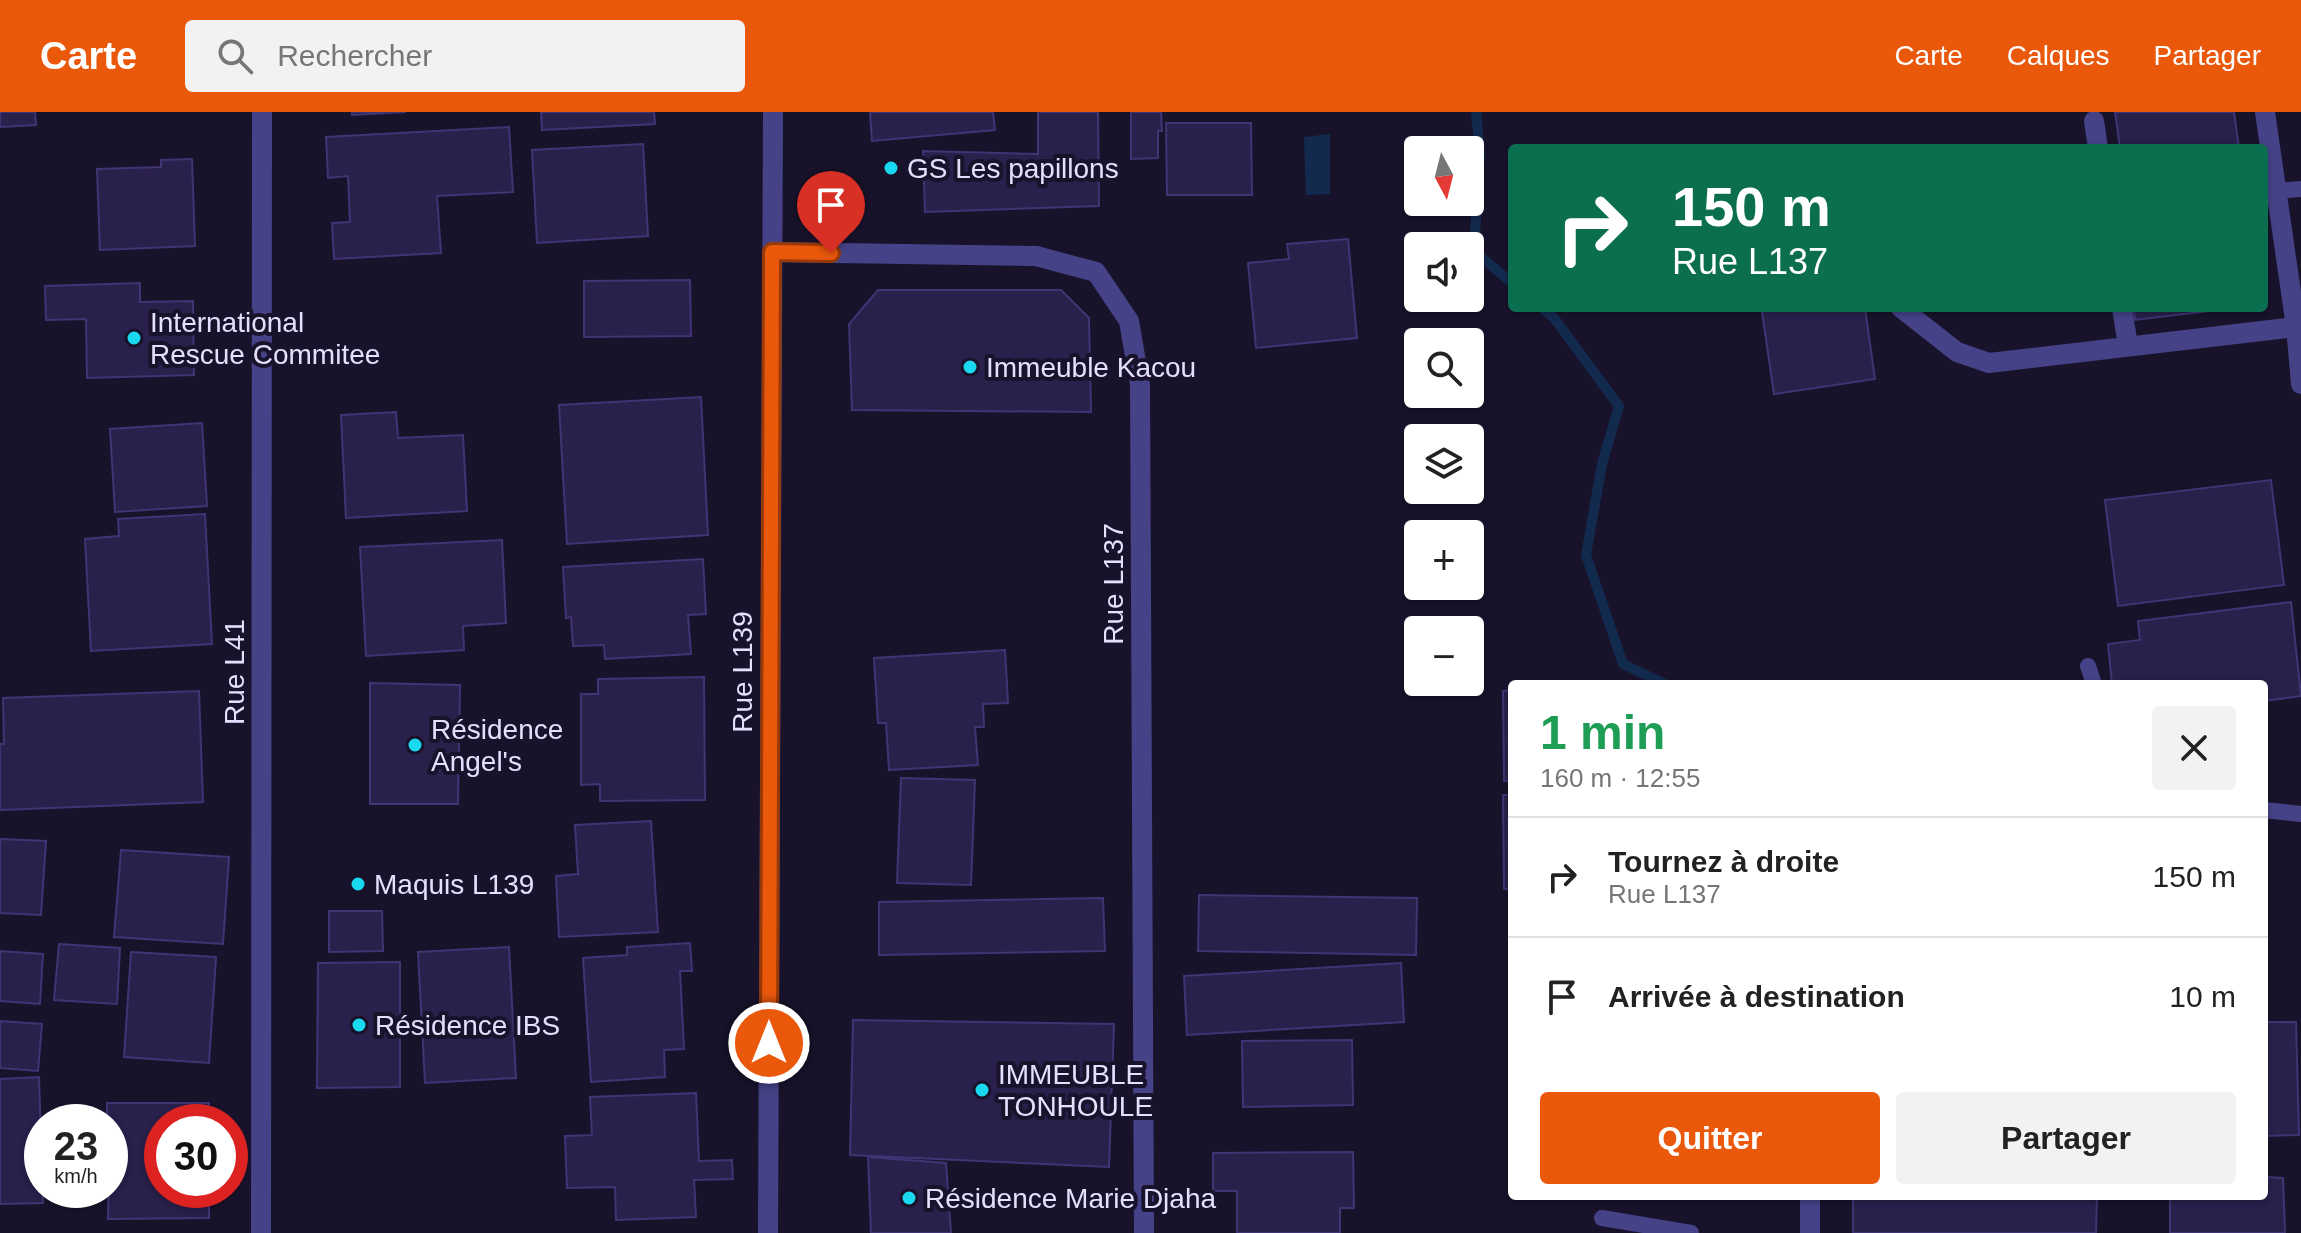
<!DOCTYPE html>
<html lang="fr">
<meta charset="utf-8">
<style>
:root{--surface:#fff;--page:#f2f2f2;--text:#222;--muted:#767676;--line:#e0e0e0;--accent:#ea580c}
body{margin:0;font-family:Arial,sans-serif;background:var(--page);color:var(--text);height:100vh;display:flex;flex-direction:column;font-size:30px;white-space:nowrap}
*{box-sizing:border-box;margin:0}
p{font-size:26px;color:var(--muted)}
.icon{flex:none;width:44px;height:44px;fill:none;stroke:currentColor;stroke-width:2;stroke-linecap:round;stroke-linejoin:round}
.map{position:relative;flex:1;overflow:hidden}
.side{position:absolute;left:1508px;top:568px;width:760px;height:520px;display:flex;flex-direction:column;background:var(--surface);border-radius:8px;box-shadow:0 2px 6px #0004}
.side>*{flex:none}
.guide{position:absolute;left:1508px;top:32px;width:760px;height:168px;border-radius:8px;box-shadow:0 2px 6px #0004;background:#0b6e4f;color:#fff;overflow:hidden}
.needle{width:52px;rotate:173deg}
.tools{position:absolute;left:1404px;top:24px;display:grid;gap:16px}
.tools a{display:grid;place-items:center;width:80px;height:80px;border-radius:8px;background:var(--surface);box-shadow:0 2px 6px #0004;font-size:40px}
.speed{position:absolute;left:24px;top:992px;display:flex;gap:16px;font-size:40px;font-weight:700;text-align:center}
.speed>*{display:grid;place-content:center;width:104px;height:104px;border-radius:50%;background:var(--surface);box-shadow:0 2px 6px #0004;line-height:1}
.speed small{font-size:20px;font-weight:400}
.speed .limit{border:12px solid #d22;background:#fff;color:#111}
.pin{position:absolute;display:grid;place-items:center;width:68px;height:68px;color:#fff;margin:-82px -34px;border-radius:50% 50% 50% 0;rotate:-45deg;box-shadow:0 0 8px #0007}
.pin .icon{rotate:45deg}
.me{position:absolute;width:88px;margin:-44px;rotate:0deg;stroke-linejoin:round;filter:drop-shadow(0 0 6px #0008)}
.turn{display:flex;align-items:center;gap:28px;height:168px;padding:0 32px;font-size:36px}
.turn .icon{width:104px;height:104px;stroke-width:2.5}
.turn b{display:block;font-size:56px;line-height:68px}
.round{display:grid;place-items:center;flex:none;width:84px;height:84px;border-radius:8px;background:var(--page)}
.overview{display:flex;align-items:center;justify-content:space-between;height:136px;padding:0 32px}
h1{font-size:48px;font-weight:800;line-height:60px;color:#1e9e55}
.primary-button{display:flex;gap:16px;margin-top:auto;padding:16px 32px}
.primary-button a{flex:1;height:92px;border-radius:8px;background:var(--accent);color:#fff;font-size:32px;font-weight:800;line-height:92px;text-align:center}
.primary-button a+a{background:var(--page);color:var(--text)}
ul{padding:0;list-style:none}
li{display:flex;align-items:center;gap:24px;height:120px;padding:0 32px;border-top:2px solid var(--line)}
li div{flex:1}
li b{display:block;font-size:30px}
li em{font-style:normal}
header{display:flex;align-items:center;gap:48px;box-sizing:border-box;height:112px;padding:0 40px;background:var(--accent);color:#fff}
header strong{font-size:38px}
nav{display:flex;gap:44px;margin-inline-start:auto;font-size:28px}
.search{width:560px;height:72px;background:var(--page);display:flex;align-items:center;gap:20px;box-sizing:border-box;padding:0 28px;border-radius:8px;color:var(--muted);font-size:30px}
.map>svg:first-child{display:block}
</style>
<header>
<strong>Carte</strong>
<div class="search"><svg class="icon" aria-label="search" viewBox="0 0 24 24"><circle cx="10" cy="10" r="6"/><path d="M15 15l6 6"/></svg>Rechercher</div>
<nav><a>Carte</a><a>Calques</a><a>Partager</a></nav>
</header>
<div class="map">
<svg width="2301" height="1121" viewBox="0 0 2301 1121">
<rect width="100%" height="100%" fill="#18132b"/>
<path fill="#132a4f" d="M1330,22V82L1306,83L1304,25Z"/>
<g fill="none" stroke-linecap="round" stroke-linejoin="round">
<path stroke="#132a4f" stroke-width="10" d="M1476,0L1480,41L1474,139L1512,171
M1542,196L1554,206L1619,294L1602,352L1586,443L1623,552L1665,572"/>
</g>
<path fill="#29204b" stroke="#413475" stroke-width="2" d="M0,0H35L36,13L0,15Z
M352,0H406L352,3Z
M541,0H654L655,12L542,18Z
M870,0H993L995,18L872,29Z
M1038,0H1098L1099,94L925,100L923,39L1038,42Z
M1131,0H1161L1162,19H1158V46L1131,47Z
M2115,0H2234L2239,36H2120Z
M1166,11H1251L1252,83H1167Z
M509,15L513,80L437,84L441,141L334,147L332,111L350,110L348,64L328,66L326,25Z
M643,32L648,124L537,131L532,38Z
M192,47L195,134L100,138L97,57L161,55V48Z
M1348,127L1357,226L1256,236L1248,151L1289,147L1287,132Z
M690,168L691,224L584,225V169Z
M140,171V190L193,189L194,263L87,266L86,207L46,208L45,174Z
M878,178H1061L1089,206L1091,300L852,298L849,212Z
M1792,196H1865L1875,267L1774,282L1762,200Z
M2134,196H2234L2135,208Z
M701,285L708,423L567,432L559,293Z
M396,300L398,326L463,323L467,399L346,406L341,303Z
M202,311L207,394L115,400L110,317Z
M2271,368L2284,473L2118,494L2105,388Z
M205,402L212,532L91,539L85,427L119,424L118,407Z
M502,428L506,511L463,514L464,538L366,544L360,435Z
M703,447L706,502L688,503L691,542L605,547L604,533L573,534L571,505L566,506L563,455Z
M2291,490L2301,584L2264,589V572H2112L2108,532L2140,528L2138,509Z
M1005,538L1008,591L983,592L984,615H975L978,653L889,658L886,611H878L874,546Z
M704,565L705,688L600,689V672L581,673V582H598V567Z
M370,571L460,573L458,692H370Z
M1512,578V669H1504L1503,579Z
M199,579L203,690L0,698V632H4L3,586Z
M901,666L975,668L971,773L897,771Z
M1503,683H1512V777H1504Z
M651,709L658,820L559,825L556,764L578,762L575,713Z
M0,727L46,729L41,803L0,801Z
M121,738L229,745L223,832L114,825Z
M1199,783L1417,786L1416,843L1198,839Z
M1103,786L1105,839L879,843V790Z
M329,799H382L383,839L329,840Z
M690,831L692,859H680L684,937L664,938L665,965L591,970L583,846L627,843V835Z
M59,832L120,836L117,892L54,888Z
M509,835L516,966L425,971L418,840Z
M0,839L43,842L40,892L0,889Z
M131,840L216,845L209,951L124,945Z
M400,850V975L317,976L318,851Z
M1401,851L1404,910L1187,923L1184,864Z
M853,908L1114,912L1109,1055L850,1043Z
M0,909L42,912L38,959L0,956Z
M2264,910H2296L2299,1023L2264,1024Z
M1352,928L1353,993L1243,995L1242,929Z
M39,965L43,1091L0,1092V967Z
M696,981L699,1049L732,1048L733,1067L694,1068L696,1105L616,1108L615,1075L567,1076L565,1024L592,1023L590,985Z
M107,991H209V1010H162V1078H209V1106L108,1107L110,1010H107Z
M1353,1040L1354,1096H1340V1121H1237V1079H1213V1041Z
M868,1045L946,1051L951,1121H871Z
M2264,1065L2283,1066L2285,1121H2170V1084H2264Z
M1853,1084H2097L2096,1121H1853Z"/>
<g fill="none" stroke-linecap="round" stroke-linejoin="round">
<path stroke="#454287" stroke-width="16" d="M2276,79L2301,77
M2088,554L2094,572
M2264,698L2301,702
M1602,1106L1691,1121"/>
<path stroke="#454287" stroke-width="20" d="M2094,9L2098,36
M772,140L1036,144L1096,160L1129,209L1140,273L1144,1121
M1901,196L1957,240L1989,251L2296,215
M2122,196L2128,234
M261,1121L262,0
M768,1121L773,0
M1810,1121V1084"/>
<path stroke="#454287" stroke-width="20" d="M2265,0L2296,215L2301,272"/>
</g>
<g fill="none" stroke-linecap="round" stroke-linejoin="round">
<g stroke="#983908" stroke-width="20">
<path id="route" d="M769,931L772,140L831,141"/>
</g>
<use href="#route" stroke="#ea580c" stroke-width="14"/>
</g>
<g fill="#18d9f0" stroke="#18132b" stroke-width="3">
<circle cx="891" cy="56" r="8"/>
<circle cx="134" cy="226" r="8"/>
<circle cx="970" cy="255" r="8"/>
<circle cx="415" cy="633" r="8"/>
<circle cx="358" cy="772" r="8"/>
<circle cx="359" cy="913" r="8"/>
<circle cx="982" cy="978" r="8"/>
<circle cx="909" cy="1086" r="8"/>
</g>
<g text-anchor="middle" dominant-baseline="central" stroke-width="8" stroke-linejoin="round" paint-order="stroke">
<g font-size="28" fill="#e3dffd" stroke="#18132b" text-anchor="start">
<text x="907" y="56">GS Les papillons</text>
<text x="150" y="210">International<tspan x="150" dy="32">Rescue Commitee</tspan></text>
<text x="986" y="255">Immeuble Kacou</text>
<text x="431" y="617">Résidence<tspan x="431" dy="32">Angel's</tspan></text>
<text x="374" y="772">Maquis L139</text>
<text x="375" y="913">Résidence IBS</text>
<text x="998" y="962">IMMEUBLE<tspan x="998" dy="32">TONHOULE</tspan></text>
<text x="925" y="1086">Résidence Marie Djaha</text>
</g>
<g font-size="28" fill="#e3dffd" stroke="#18132b">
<text transform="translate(1113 472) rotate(-90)">Rue L137</text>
<text transform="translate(234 560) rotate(-90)">Rue L41</text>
<text transform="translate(742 560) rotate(-90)">Rue L139</text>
</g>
</g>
</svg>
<div class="tools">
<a><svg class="needle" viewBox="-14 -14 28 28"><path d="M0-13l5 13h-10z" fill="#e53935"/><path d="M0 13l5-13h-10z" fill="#767676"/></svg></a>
<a><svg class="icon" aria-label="sound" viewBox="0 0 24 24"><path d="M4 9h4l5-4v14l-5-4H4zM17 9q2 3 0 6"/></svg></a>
<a><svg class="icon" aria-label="search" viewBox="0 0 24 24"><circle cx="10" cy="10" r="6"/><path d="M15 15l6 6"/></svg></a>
<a><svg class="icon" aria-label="layers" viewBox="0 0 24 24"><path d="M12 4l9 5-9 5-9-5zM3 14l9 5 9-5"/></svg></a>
<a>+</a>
<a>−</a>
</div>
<div class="speed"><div>23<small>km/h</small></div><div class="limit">30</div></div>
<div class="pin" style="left:831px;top:141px;background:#d93025"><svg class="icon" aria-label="arrive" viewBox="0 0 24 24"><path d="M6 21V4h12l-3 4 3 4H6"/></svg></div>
<svg class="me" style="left:769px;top:931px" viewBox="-20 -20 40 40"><circle r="17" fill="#ea580c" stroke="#fff" stroke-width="3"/><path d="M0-11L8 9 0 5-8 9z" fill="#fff"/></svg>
<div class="guide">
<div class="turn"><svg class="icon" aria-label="right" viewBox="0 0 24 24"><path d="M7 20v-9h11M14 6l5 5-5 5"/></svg><div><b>150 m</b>Rue L137</div></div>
</div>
<section class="side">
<div class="overview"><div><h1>1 min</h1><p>160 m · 12:55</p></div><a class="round"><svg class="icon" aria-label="close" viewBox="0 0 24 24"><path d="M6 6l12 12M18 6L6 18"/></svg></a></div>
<ul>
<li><svg class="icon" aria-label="right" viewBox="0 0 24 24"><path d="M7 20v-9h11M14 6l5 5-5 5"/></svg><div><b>Tournez à droite</b><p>Rue L137</p></div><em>150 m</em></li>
<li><svg class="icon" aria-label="arrive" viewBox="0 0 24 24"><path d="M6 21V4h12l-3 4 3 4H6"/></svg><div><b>Arrivée à destination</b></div><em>10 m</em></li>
</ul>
<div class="primary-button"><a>Quitter</a><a>Partager</a></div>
</section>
</div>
